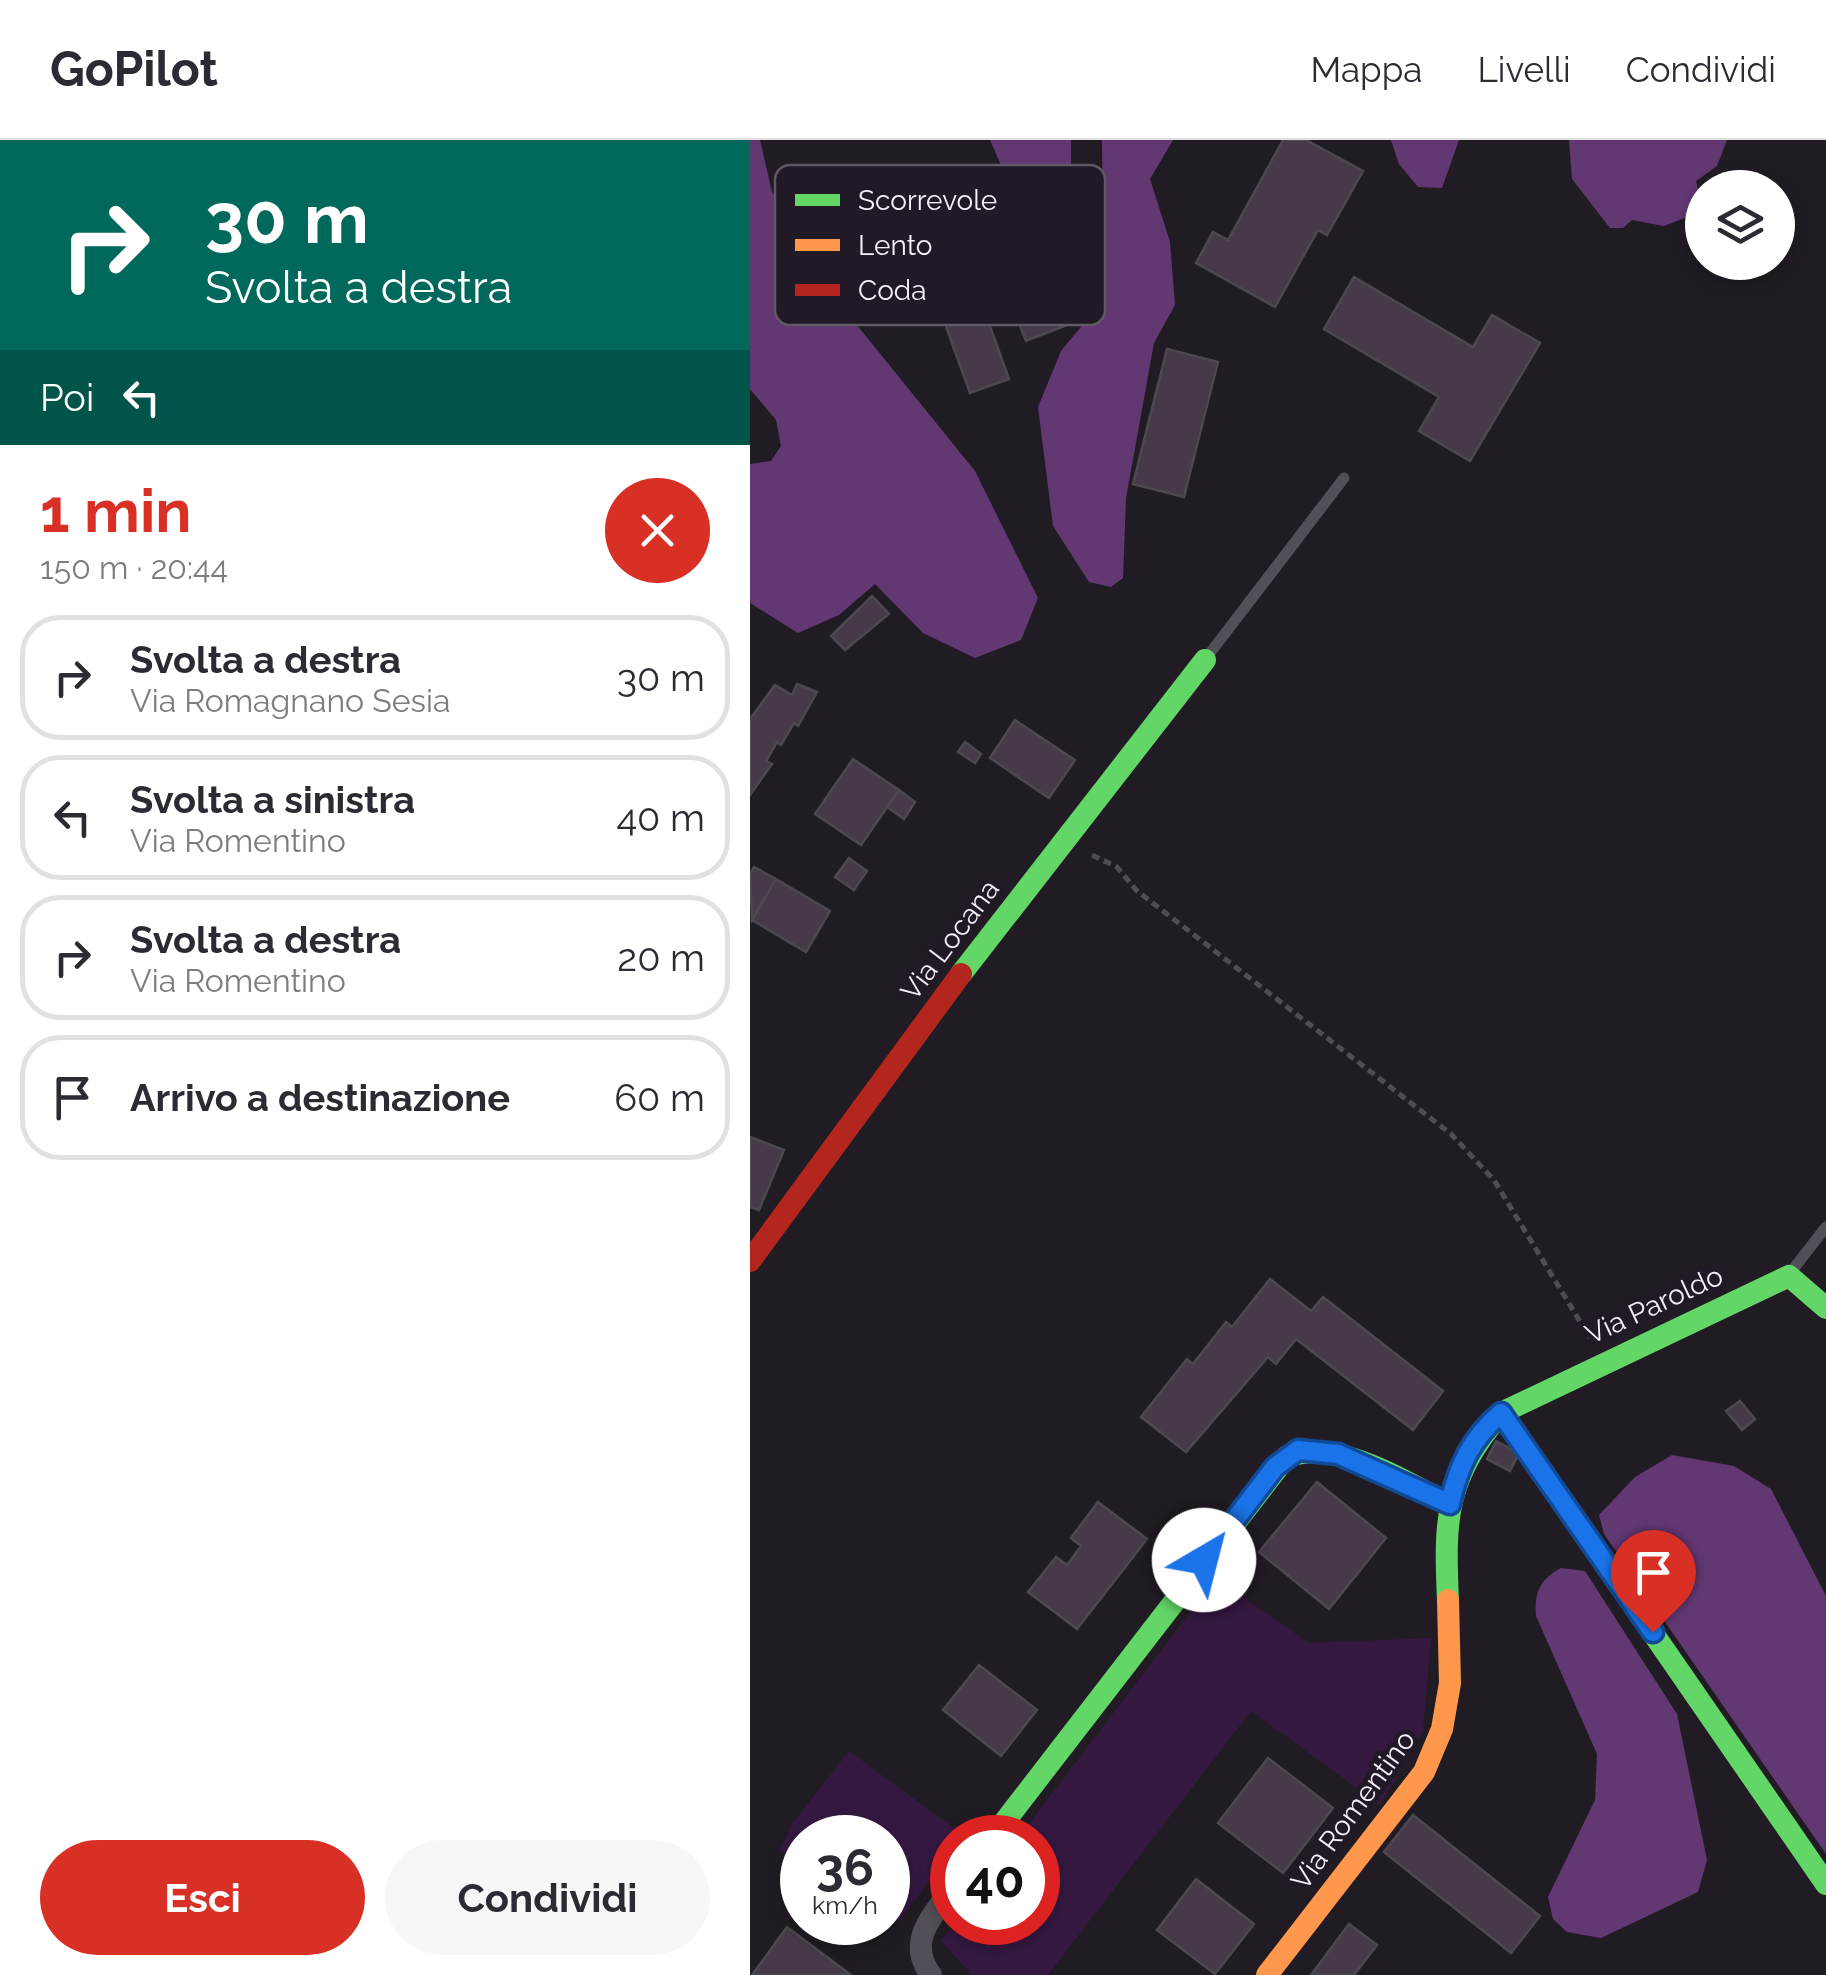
<!DOCTYPE html>
<html lang="it">
<meta charset="utf-8">
<style>
:root{--surface:#fff;--page:#f7f7f7;--text:#2b2b33;--muted:#7c7c81;--line:#e1e1e2;--accent:#d93025}
body{margin:0;font-family:Raleway,sans-serif;background:var(--page);color:var(--text);height:100vh;display:flex;flex-direction:column;font-size:38px;white-space:nowrap}
*{box-sizing:border-box;margin:0}
p{font-size:32px;color:var(--muted)}
.icon{flex:none;width:55px;height:55px;fill:none;stroke:currentColor;stroke-width:2;stroke-linecap:round;stroke-linejoin:round}
.map{position:relative;flex:1;overflow:hidden}
.sheet{display:flex;flex-direction:column;background:var(--surface);width:750px}
.sheet>*{flex:none}
.top-card{background:#00695c;color:#fff;overflow:hidden}
.tools{position:absolute;left:935px;top:30px;display:grid;gap:20px}
.tools a{display:grid;place-items:center;width:110px;height:110px;border-radius:50%;background:var(--surface);box-shadow:0 5px 15px #0003;font-size:50px}
.speed{position:absolute;left:30px;top:1675px;display:flex;gap:20px;font-size:50px;font-weight:700;text-align:center}
.speed>*{display:grid;place-content:center;width:130px;height:130px;border-radius:50%;background:var(--surface);box-shadow:0 5px 15px #0003;line-height:1}
.speed small{font-size:25px;font-weight:400}
.speed .limit{border:15px solid #d22;background:#fff;color:#111}
.pin{position:absolute;display:grid;place-items:center;width:85px;height:85px;color:#fff;margin:-102px -42px;border-radius:50% 50% 50% 0;rotate:-45deg;box-shadow:0 0 10px #0007}
.pin .icon{rotate:45deg}
.me{position:absolute;width:110px;margin:-55px;rotate:37deg;stroke-linejoin:round;filter:drop-shadow(0 0 8px #0008)}
.turn{display:flex;align-items:center;gap:35px;height:210px;padding:0 40px;font-size:45px}
.turn .icon{width:130px;height:130px;stroke-width:2.5}
.turn b{display:block;font-size:70px;line-height:85px}
.then{display:flex;align-items:center;height:95px;padding:0 40px;background:#0003;gap:20px;font-size:38px}
.round{display:grid;place-items:center;flex:none;width:105px;height:105px;border-radius:52px;background:var(--page)}
.summary{display:flex;align-items:center;justify-content:space-between;height:170px;padding:0 40px}
h1{font-size:60px;font-weight:700;line-height:75px;color:var(--accent)}
.primary-button{display:flex;gap:20px;margin-top:auto;padding:20px 40px}
.primary-button a{flex:1;height:115px;border-radius:60px;background:var(--accent);color:#fff;font-size:40px;font-weight:700;line-height:115px;text-align:center}
.primary-button a+a{background:var(--page);color:var(--text)}
ul{padding:0;list-style:none}
li{display:flex;align-items:center;gap:30px;height:125px;margin:0 20px 15px;padding:0 20px;border:5px solid var(--line);border-radius:40px}
li div{flex:1}
li b{display:block;font-size:38px}
li em{font-style:normal}
header{display:flex;align-items:center;gap:60px;box-sizing:border-box;height:140px;padding:0 50px;background:var(--surface);border-bottom:2px solid var(--line)}
header strong{font-size:48px}
nav{display:flex;gap:55px;margin-inline-start:auto;font-size:35px}
main{display:flex;flex:1;min-height:0}
.map>svg:first-child{display:block}
</style>
<header>
<strong>GoPilot</strong>
<nav><a>Mappa</a><a>Livelli</a><a>Condividi</a></nav>
</header>
<main>
<section class="sheet">
<div class="top-card">
<div class="turn"><svg class="icon" aria-label="right" viewBox="0 0 24 24"><path d="M7 20v-9h11M14 6l5 5-5 5"/></svg><div><b>30 m</b>Svolta a destra</div></div>
<div class="then">Poi<svg class="icon" aria-label="left" viewBox="0 0 24 24"><path d="M17 20v-9H6M10 6l-5 5 5 5"/></svg></div>
</div>
<div class="summary"><div><h1>1 min</h1><p>150 m · 20:44</p></div><a class="round" style="background:#d93025;color:#fff"><svg class="icon" aria-label="close" viewBox="0 0 24 24"><path d="M6 6l12 12M18 6L6 18"/></svg></a></div>
<ul>
<li><svg class="icon" aria-label="right" viewBox="0 0 24 24"><path d="M7 20v-9h11M14 6l5 5-5 5"/></svg><div><b>Svolta a destra</b><p>Via Romagnano Sesia</p></div><em>30 m</em></li>
<li><svg class="icon" aria-label="left" viewBox="0 0 24 24"><path d="M17 20v-9H6M10 6l-5 5 5 5"/></svg><div><b>Svolta a sinistra</b><p>Via Romentino</p></div><em>40 m</em></li>
<li><svg class="icon" aria-label="right" viewBox="0 0 24 24"><path d="M7 20v-9h11M14 6l5 5-5 5"/></svg><div><b>Svolta a destra</b><p>Via Romentino</p></div><em>20 m</em></li>
<li><svg class="icon" aria-label="arrive" viewBox="0 0 24 24"><path d="M6 21V4h12l-3 4 3 4H6"/></svg><div><b>Arrivo a destinazione</b></div><em>60 m</em></li>
</ul>
<div class="primary-button"><a>Esci</a><a>Condividi</a></div>
</section>
<div class="map">
<svg width="1076" height="1835" viewBox="0 0 1076 1835">
<rect width="100%" height="100%" fill="#211c23"/>
<path fill="#341840" d="M466,1438L559,1503L681,1498L673,1592L630,1665L501,1571L298,1835H222L191,1801L205,1783L288,1782V1698L269,1697Z
M99,1611L215,1696L202,1698V1712L149,1781L138,1774V1698H52V1724L30,1710L42,1684Z"/>
<path fill="#623873" d="M0,0H10L22,52L102,179L225,331L288,458L271,500L225,518L173,493L125,444L89,475L48,493L0,463V324L21,321L31,306L26,280L0,249Z
M240,0H321V32L289,61L267,62Z
M352,0H423L400,39L420,102L425,165L404,203L376,358L373,438L361,447L339,442L303,386L288,267L311,211L344,171L353,102Z
M641,0H709L692,48L668,47L649,24Z
M819,0H977L967,26L946,41L949,54L942,75L914,86L882,80L873,88H860L822,39Z
M922,1315L984,1326L1021,1349L1076,1456V1714L854,1394L849,1375L885,1337Z
M811,1428L835,1431L927,1574L957,1720L948,1752L851,1798L817,1792L803,1779L798,1757L845,1660L847,1614L786,1476C784,1453 790,1439 811,1428Z"/>
<path fill="#463a49" stroke="#4c494e" stroke-width="2.5" d="M533,0H556L613,31L577,95L568,90L525,167L446,123L463,92L478,100Z
M183,28L259,239L220,253L144,42Z
M286,69L330,180L276,201L232,90Z
M604,137L723,207L742,175L790,203L720,321L669,291L689,257L574,189Z
M417,209L468,222L434,357L383,344Z
M122,456L139,474L95,510L81,496Z
M47,544L67,552L48,586L44,583L31,605L27,602L16,621L22,624L0,655V579L25,545L42,555Z
M265,580L325,620L299,658L240,618Z
M215,602L231,614L225,623L208,612Z
M103,619L149,650L111,705L65,674Z
M149,650L165,662L154,679L137,667Z
M99,718L117,731L104,750L85,737Z
M4,727L26,739L2,780L0,734Z
M26,739L80,771L56,812L2,780Z
M0,997L34,1010L9,1070L0,1067Z
M520,1139L561,1171L573,1157L693,1251L663,1290L546,1199L526,1224L518,1217L436,1312L391,1277L437,1219L443,1224L476,1182L482,1187Z
M990,1261L1005,1279L992,1290L976,1271Z
M746,1301L769,1313L760,1331L737,1319Z
M567,1342L636,1398L579,1469L509,1412Z
M348,1362L397,1399L327,1489L278,1452L306,1417L317,1425L331,1406L321,1398Z
M229,1525L287,1570L251,1616L193,1570Z
M518,1618L583,1668L533,1733L468,1683Z
M663,1675L790,1776L761,1813L634,1712Z
M446,1739L504,1784L465,1834L407,1790Z
M599,1784L627,1805L604,1835H561Z
M37,1787L101,1835H2Z"/>
<g fill="none" stroke-linecap="round" stroke-linejoin="round">
<path stroke="#514c54" stroke-width="5" stroke-dasharray="8 5" stroke-linecap="butt" d="M342,715L367,727L386,750L701,994L744,1040L840,1198"/>
<path stroke="#544e58" stroke-width="11" d="M457,517L594,338
M1041,1132L1076,1087"/>
<path stroke="#544e58" stroke-width="22" d="M181,1835C156,1802 182,1776 202,1749"/>
<path stroke="#63d668" stroke-width="22" d="M211,834L455,520
M751,1273L1039,1136L1076,1168
M698,1460C694,1377 696,1338 751,1273L1076,1744
M242,1698L536,1317C591,1298 651,1341 700,1364"/>
<path stroke="#ff974d" stroke-width="22" d="M517,1835L674,1632L692,1589L700,1543L698,1460"/>
<path stroke="#b3261e" stroke-width="22" d="M0,1121L211,834"/>
</g>
<g fill="none" stroke-linecap="round" stroke-linejoin="round">
<g stroke="#114b97" stroke-width="25">
<path id="route" d="M454,1420L525,1327L548,1310L588,1314L700,1364C708,1326 722,1298 751,1273L903,1492"/>
</g>
<use href="#route" stroke="#1a73e8" stroke-width="18"/>
</g>
<g text-anchor="middle" dominant-baseline="central" stroke-width="10" stroke-linejoin="round" paint-order="stroke">
<g font-size="28" fill="#f5eff8" stroke="#221926">
<text transform="translate(200 800) rotate(-53)">Via Locana</text>
<text transform="translate(904 1165) rotate(-25)">Via Paroldo</text>
<text transform="translate(603 1670) rotate(-54)">Via Romentino</text>
</g>
</g>
<rect x="25" y="25" width="330" height="160" rx="15" fill="#221926" stroke="#615965" stroke-width="2.5"/>
<rect x="45" y="54" width="45" height="12" fill="#63d668"/>
<rect x="45" y="99" width="45" height="12" fill="#ff974d"/>
<rect x="45" y="144" width="45" height="12" fill="#b3261e"/>
<g font-size="28" fill="#f5eff8">
<text x="108" y="70">Scorrevole</text>
<text x="108" y="115">Lento</text>
<text x="108" y="160">Coda</text>
</g>
</svg>
<div class="tools">
<a><svg class="icon" aria-label="layers" viewBox="0 0 24 24"><path d="M12 4l9 5-9 5-9-5zM3 14l9 5 9-5"/></svg></a>
</div>
<div class="speed"><div>36<small>km/h</small></div><div class="limit">40</div></div>
<div class="pin" style="left:903px;top:1492px;background:#d93025"><svg class="icon" aria-label="arrive" viewBox="0 0 24 24"><path d="M6 21V4h12l-3 4 3 4H6"/></svg></div>
<svg class="me" style="left:454px;top:1420px" viewBox="-20 -20 40 40"><circle r="19" fill="#fff"/><path d="M0-13L10 11 0 6-10 11z" fill="#1a73e8"/></svg>
</div>
</main>
